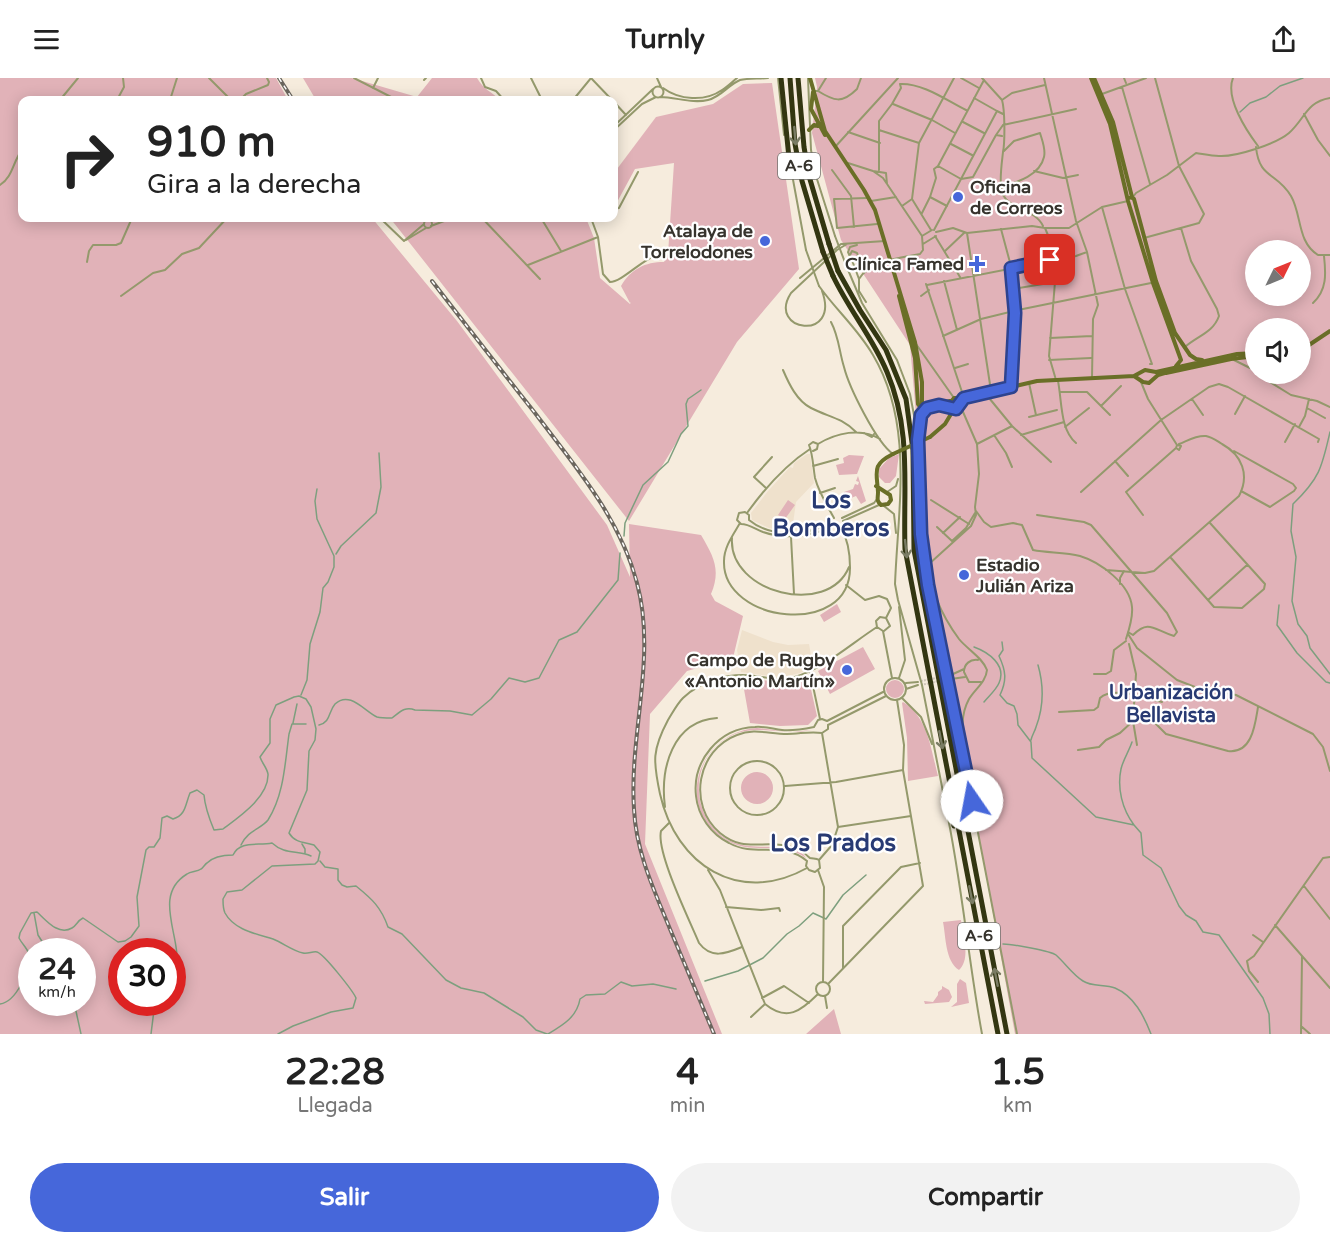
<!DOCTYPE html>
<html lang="es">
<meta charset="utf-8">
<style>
:root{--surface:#fff;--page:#f2f2f2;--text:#222;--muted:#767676;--accent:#4667da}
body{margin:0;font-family:"Varela Round",sans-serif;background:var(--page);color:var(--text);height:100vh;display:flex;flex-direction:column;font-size:22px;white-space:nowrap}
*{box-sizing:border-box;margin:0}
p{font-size:20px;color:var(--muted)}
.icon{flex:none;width:33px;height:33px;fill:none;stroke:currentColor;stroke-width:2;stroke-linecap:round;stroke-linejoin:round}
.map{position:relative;height:956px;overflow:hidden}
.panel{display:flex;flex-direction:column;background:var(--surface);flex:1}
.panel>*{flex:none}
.hud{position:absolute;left:18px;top:18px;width:600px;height:126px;border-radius:12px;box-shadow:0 3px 15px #0003;background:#fff;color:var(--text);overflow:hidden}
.needle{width:39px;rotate:47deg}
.buttons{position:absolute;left:1245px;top:162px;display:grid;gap:12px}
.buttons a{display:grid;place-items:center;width:66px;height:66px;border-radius:50%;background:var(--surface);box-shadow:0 3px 15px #0003;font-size:30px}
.speed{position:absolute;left:18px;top:860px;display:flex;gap:12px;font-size:30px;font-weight:700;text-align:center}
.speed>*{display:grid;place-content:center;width:78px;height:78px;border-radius:50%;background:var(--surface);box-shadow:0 3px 15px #0003;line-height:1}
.speed small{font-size:15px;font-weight:400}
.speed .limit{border:9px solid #d22;background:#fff;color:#111}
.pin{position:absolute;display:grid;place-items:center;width:51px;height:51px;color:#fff;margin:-26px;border-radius:12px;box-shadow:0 3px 9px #0006}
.me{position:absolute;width:66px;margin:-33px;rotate:348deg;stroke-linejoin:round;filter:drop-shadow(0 0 4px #0008)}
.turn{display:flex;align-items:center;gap:21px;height:126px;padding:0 30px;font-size:27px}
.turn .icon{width:78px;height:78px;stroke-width:2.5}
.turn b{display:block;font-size:42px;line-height:51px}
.eta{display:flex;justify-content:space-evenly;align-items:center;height:102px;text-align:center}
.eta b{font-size:36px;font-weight:800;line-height:42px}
.button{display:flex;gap:12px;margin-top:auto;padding:12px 30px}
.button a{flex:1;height:69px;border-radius:36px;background:var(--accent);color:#fff;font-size:24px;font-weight:800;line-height:69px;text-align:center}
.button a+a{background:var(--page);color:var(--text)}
header{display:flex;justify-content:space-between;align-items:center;height:78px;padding:0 30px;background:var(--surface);font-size:27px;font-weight:800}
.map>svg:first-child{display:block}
</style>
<header><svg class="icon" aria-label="menu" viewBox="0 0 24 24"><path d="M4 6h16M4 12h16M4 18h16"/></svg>Turnly<svg class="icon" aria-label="share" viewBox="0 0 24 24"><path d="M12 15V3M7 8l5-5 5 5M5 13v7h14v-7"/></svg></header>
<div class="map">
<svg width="1330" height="956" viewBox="0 0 1330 956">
<rect width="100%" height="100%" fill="#f6ecdd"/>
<path fill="#efe1cc" d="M807,376H810L814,405L796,424L792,453L769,450L752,442L751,435L768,413L790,389L793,390L794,385Z
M742,552L773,564L788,567L809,566L813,588L800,595L788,598L776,599L741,594L737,572Z"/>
<path fill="#e1b2b8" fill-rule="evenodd" d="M0,0H276L288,22H22V140H372L457,243L607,447L630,499L629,446L701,457C714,479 721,492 711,516L715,523L743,538L733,580L687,593L650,636L645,766L722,956H0ZM32,873H82V924H32ZM122,873H172V924H122Z
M303,0H352L417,19L432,0H477C484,12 491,13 500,22H316Z
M815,0H1330V956H1015L929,486L910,267L841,162L812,55L817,9ZM1256,172H1300V218H1256ZM1256,250H1300V296H1256Z
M772,5L799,191L737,264L629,443L390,140H586L594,160L600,200L630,226L631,224L630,225L621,208C631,191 645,184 664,184L668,176L674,85L635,91L616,126L617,91L656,39L713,26L743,6Z
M899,376L896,398L890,405H885L879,399V391L889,380Z
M849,377L864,378L857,396L839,397L836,387L844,385L843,380Z
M858,398L866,423L861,426L856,418L846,422L844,414L853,411L855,406L858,407L859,404L856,403Z
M788,422L795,427L785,441L778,437Z
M837,526L841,534L824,544L820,537Z
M863,569L875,591L830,616L818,593Z
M808,598L817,638L808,647L780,648L750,645L742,600C770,602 779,607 808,598Z
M886 611a9 9 0 1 1 18 0a9 9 0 1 1-18 0Z
M903,624C928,639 931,672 938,698L908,703L907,660L902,625Z
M757,650L790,654L812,652C793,656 777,652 758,652C727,651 701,675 699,705C698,718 701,730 707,741C736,790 791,753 806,780C779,760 752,780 723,760C673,726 700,654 757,650Z
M741 710a16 16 0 1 1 32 0a16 16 0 1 1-32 0Z
M961,842C963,857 971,881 959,892C945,883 946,859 943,844Z
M960,901L966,905L969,925L951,929L957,924V906Z
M942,908L949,912L952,919L949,924L925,926L924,923L933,924L938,917V914L942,911Z
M834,931L841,956H806Z"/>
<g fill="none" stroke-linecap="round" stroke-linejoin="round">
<path stroke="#7d9f7e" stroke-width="1.5" d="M1240,34L1250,25L1266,19L1280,8L1303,0
M1330,354C1322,389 1320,400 1293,426L1291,453L1296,479L1292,523L1298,546L1307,558L1310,570L1330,596
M624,458L625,445L643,407L668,384L681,356L688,348L686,326L688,321L701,312
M336,476L341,468L376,435L381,409L379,375
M1279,527L1277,547L1297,575L1326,604L1330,605
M1002,564L1003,572L999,578C1006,593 1007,602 1000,617L1007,625L1014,628L1017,636L1018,647L1031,664L1032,680L1096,739L1134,747L1141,755L1143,777L1161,790L1179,828L1186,837L1196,843L1203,854L1219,857L1263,920L1269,936L1270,956
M974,569C988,574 1007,587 999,605C996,612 989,618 984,624
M301,617L307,602L310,566L320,534L323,510L328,504L334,489V478L317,441L315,423L317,411
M293,645L297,626
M319,647C331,644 328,634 335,626C350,612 365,634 377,639C381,640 388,640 392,640C400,634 405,628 415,632L450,633L472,637L491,621L509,600L525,604L539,600L559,562L577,554L618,502L620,475
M1031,662C1032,657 1035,653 1036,649C1044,628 1044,608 1038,587
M1132,664C1129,673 1123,682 1121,691C1117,710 1122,731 1134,747
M302,766L305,771V775
M241,767C248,752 261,751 268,742C284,717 285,685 289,656L292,646H306
M320,783L325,789L338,791V802L342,807L347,809L356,808C372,821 381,829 388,849L402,856L446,902L461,910L484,915L523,939L536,952L547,956
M34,835L38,857L48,873
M1003,866C1012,866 1051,873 1056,877C1066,886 1072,896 1083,903C1092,909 1105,906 1115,910C1134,918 1144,938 1151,956
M172,892L176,891C183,860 151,818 187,796C191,793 197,794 201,791C203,790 205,786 207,785C214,778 224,777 233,777C240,762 258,768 272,765C285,777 297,772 311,778
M705,903L738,893L763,880L787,856L799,848L813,835L826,841L843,817L866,797
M74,924L81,956
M0,926C16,924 31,892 29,876C27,870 22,866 19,860L20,855L31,835L37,834C46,842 58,858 72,850C77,847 77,843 83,840L118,864L125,863L131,859L139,848L137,819L146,772L149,769H154L160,760L162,740L167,738L173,741C186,737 185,727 190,715L197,712L204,717C205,730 209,740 214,752L223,751C239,739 269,719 268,696C267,690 262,685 260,679L270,665V641L276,627L294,619L299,618L306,621L311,629L316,651L315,662L309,673L307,712L289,755C295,765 304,764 314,767L320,774L318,783L315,786L272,788L242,812L227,814L223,821C223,825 223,831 225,835C234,852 257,856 273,861C283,865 293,873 303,875C308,876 313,873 317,874C324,876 353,913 356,920L353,930L331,934L293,948L278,956
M151,956L155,924
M548,956C563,947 577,939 580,921L586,917L605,916L621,904L632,908L653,906L676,911"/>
<path stroke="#d0c7ba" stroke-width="2" stroke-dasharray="2 1" stroke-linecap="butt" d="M921,603L951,597
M921,607L939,603"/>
<path stroke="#94996c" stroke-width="2" d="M209,0L231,22
M354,0L397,22
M481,0L485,9L496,13L504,22
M531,0L542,22
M591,0L612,22
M657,0L661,9
M778,0L784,57
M808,0L811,72L816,98L835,158
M961,0L979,10
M982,0L1002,22
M1044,0L1076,143L1087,174L1098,227L1093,241L1092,300
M1124,0L1126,5
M1233,0C1225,20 1246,52 1258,68
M424,2L426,0
M900,6C923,5 946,22 966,32
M652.5 14a5.5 5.5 0 1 1 11 0a5.5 5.5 0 1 1-11 0Z
M1122,9L1150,106
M373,10L378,0
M663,10C679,22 705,24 722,12C727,9 732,4 737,0
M815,13H818C834,23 842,26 857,11L861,0
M818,13L826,0
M1102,16L1146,0
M660,19C676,19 692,26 708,22C721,19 728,7 740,2C748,0 759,1 768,0
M974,20L997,33
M60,22L78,0
M117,22L124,9L123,0
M170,22L177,0
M240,22L246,16L268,7L269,4L267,0
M573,22L591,0
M1002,22C1005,32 1005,64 1003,74C1002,84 998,108 1003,117C1011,132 1035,131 1043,148
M1002,22L1012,15L1045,7
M614,24L626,37
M893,26L932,42L955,55
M1304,36L1318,62L1330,78
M963,44L984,55
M1003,47L1076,31
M614,48L653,11
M614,52L642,26L656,19
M879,52L919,65
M848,54L880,65
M996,57L1003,47
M951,66L972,77
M835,69L898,0
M1256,69C1259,101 1277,94 1291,118C1302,137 1297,164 1318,177H1330
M789,80L806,172
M848,85L873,93L886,95L887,106
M938,88L961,101
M832,92L851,118L854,149
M879,92V43L892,26L901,10L900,6
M1034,93L1063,100L1078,97
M961,101L973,99L996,57L1002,58
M0,107C13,99 13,83 22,72
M1002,109C1018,104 1040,97 1044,79C1046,71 1042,62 1040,55L1014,63L1004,73
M1133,119L1136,115L1167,97L1196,75C1203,76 1211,78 1219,78C1236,79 1276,66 1289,55C1305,41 1306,24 1330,20
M867,120L834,121L837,150L877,146
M912,121L919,65L954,0
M912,121L931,152
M871,123L896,119
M902,128L912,121
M947,128L930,119L936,100L934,91L938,88L984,2
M1102,129L1125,211L1152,286H1150
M614,131L619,130L638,94
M922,135L930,119
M380,140L404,163
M482,140L540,201
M541,140L561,173
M591,140L598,159L603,196L610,204C622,204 642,181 659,176
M424 146a4 4 0 1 1 8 0a4 4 0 1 1-8 0Z
M429,143L437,140
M431,148L452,140
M1045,150L1057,179L1049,278L1056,302
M1181,150L1191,183L1217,231L1219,238C1213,255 1197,258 1185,269
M1001,151L1012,192L1015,230L1011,309
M934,152L997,33L1003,36
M936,154L953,150L967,155L1032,148L1045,150H1069L1102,129L1128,123
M967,155L991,313
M922,158L932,152
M935,158L960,199
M1144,160L1199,145L1204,136L1179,88L1155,0
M406,162L426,150
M404,163L424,146
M923,166L936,158
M945,173L964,155
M851,181L848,174L850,169L857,167
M87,184L89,173L93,167H116L121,165L132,140
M528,187L598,159
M846,187L862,225L897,282L910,316L917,353L921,456L925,492L957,650
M864,193L857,175L852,173L850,177L859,201V213L866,224
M800,200L841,166L885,163
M859,201C870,182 899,180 920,176L923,172L922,158L883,100L873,93
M944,203L957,252
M926,206L964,320
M927,207L1076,178L1087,174
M819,208C836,232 858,251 873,277C914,346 898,429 895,506L898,522L922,607L944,719
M1013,211L1043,206
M822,213C841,264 766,254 791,215L837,172L847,166
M121,218L153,195L165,192L182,176L199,170L227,140
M921,218L929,212
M1313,225C1327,212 1326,196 1324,178
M831,244C839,259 839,273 844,289C849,309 876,364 893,376
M943,258L981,241L1018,232L1151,205
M1050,260L1092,258
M916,266L954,320
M1247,280L1254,293
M1049,282L1091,280
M1234,282L1250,290
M955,290L968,286
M783,292C789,306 797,323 811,330C828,339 841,339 856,354
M1257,296L1291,317L1317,323L1330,329
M1058,303C1062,323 1060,352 1076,365
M1141,304L1148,321L1177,367
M1029,305L1036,337
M1060,314H1087L1110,337
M985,315L1012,348L1051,384
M1192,321L1203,337
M1101,328L1121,308
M1307,330L1325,340
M1235,336L1245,318
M1029,339L1057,332
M1065,349L1089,330
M1299,349L1305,338L1309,321
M917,350L921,329
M864,355L872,359L874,356
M918,356L921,337L926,331
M994,357L1006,375L1012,389
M1021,357L1064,344
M1285,364L1295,346
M818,366L813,364L809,367C813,377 813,388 815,400C819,415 827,427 834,440
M818,366C836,355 861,349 880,361
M977,366L1012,348
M813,373L817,371L818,366
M1234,373L1293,406L1296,410L1294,413L1270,429L1241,413
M1115,383L1128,398
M813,388L838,381
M766,410L754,399L772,379
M887,414L896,408L898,401
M1081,414L1161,342L1209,309L1219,306L1228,309L1319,361L1318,364
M820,415L835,410
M931,422L969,446
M884,428L894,436L896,455
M976,433L984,444L991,449L1013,445L1022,447L1033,472C1048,475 1065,474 1080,478C1100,484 1130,506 1132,529C1133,539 1129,552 1126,561
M747,435C765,410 784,388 810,371
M1037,437L1084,444L1091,447L1167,535L1177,554L1174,558C1154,552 1149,541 1133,557L1128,554
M1143,437L1126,414L1176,370L1177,367L1181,368L1179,372L1176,370
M842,440L874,425L877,421
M749,442V437L745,434L739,435L737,442L741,446C749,446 755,451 763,454C786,462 812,458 834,448
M749,442C772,461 807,457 832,445
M843,443L879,427
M740,445C733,457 724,469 724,483C722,545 851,561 850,489C850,475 848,462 841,449
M937,449L952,463L966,450L975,435
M943,455L960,439
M791,459L794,516
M732,460C728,515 828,540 849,489
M924,478C931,510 939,534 959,561C967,571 983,580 987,592C986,604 975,611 969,621C957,643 965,664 967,688
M1171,480L1214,529L1242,530L1264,511L1265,506L1210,445
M1106,492L1145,495L1154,493L1239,418C1250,397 1242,377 1222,366C1217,363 1212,359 1206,358C1196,357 1187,363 1179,366
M1120,506V500L1124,493
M846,507L865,522L879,518L887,521L891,530L886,540
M932,509L929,486L971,448L976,437L975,429L979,396L977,366L960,327
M1208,522L1247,487
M899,529L905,582L899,600
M883,553L892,600
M883,553L877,549L876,543L880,539L886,540
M884,553L890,548L886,540
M1128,556L1137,570L1177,602L1195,609L1236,617L1313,656L1323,669L1330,693
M1129,566L1136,596L1133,643L1137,667
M978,582C970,581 964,586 964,594L969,604H981
M810,594L820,641
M1094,596H1106L1111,593L1114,572L1126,563
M951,597L964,591
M884 611a11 11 0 1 1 22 0a11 11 0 1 1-22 0Z
M951,601L965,599
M906,605L918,604
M906,611L918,607
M902,620L921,639L932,666
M1059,634L1094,632L1098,629L1100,620C1113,608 1147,620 1162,624
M827,643L883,614
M828,647L886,618
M814,649L818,642L822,641L827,643
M1078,672L1099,669L1106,662L1120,655L1133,643L1154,644L1166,656L1228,673C1252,676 1255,647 1258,629
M730 710a27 27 0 1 1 54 0a27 27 0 1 1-54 0Z
M968,703L1017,956
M785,708L836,704L903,692
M665,729C660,691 672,643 717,640
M946,730C962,805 968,881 982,956
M669,745L661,753C656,774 689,841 699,865C711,881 725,876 742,869
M838,749L911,738
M819,782L832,767L838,749L822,655
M807,783L806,788L809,792L815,794L820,790L819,782C816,780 813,781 810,780C808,779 806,776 803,774C797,770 789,768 782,767C757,764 742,773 720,755C687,727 697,672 737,657C754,650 769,656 787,656C800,656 809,653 822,655L828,651V647
M807,783C781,762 756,780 729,765C711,756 698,738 696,718C692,683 719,650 755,649C764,648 773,651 782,652C793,653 804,651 814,649
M807,790C739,828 676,787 660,716C653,683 652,672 668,642C673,634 677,626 683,620C702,602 730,594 755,598C769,600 781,603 795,599C823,591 852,565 877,549
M708,792L720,812L765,926C787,944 801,933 818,916
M818,792L824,809L823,904
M1304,808L1330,841
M726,829L761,832L779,830L780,833
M1275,847L1330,910
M1253,857L1263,864
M843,890V848L901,789L920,785
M816 911a7 7 0 1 1 14 0a7 7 0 1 1-14 0Z
M1258,904L1249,893L1247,883L1254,878L1323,780L1330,779
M828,906L923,808L903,692L904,667L897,622
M825,918L827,930
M762,920L784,908L809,925
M751,939L765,926
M1301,948L1310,956
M1301,956L1302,878"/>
<path stroke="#6a6f27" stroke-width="4" d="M810,0L825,53L864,112L875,132L915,264L922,304V325L927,328L950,323
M1091,0L1110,46L1128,123L1153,205L1181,282L1176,288
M1094,0L1113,44L1132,119
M813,14L811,31L825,57
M809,52L814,47L818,48
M1129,120L1131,119L1134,121L1156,203L1175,255L1190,277L1196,281L1202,282
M899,218L915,280L918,326L921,330H929
M1300,273L1330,253
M1166,295L1231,281L1256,278
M1134,298L1143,304L1149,305L1158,297L1168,294
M950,325L954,320H964L1037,303L1134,298L1145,292L1156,294L1237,276L1256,275
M939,327L951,328
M954,330L960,327V324L957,321
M930,359L945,346L954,331
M876,408L890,417L891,422L888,426L881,427C876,422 878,421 878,414C877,394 871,387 893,376"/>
<path stroke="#333611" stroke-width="5" d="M781,0L789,80
M790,0L795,66L802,103L823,174
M798,0L804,69L809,98L829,166
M838,193L860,232L886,272L906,321L913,372L914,472L1007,956
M833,198C849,232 873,260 887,294C912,353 903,409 905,471L998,956
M932,552L944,609L968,703
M944,719L946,722L954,748"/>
<g stroke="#6b665e" stroke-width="4">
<path id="rail" d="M279,0L293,22
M432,203C466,247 500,291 535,335C575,388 620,440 637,505C657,579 629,655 634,731C636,774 654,812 670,851C685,886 699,921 714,956"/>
</g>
<use href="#rail" stroke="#fff" stroke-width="1.5" stroke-dasharray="4.5" stroke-linecap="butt"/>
<path stroke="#94996c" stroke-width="2" d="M835,158L846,187
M806,172L819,208"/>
<path stroke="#6a6f27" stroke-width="4" d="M893,376L930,359"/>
<path stroke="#333611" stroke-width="5" d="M829,166L838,193
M823,174L833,198"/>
</g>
<defs><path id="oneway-shaft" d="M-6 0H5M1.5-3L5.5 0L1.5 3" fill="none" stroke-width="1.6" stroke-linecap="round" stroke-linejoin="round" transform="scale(1.5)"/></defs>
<g stroke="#7a7c64">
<use href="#oneway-shaft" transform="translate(795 58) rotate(85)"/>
<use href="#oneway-shaft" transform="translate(906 471) rotate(84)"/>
<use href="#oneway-shaft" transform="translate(941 662) rotate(79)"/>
<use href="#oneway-shaft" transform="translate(971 817) rotate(79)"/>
<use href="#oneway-shaft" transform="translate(996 899) rotate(-101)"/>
</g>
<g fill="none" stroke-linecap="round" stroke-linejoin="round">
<g stroke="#2e438e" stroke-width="15">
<path id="route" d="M972,723L928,507L921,456L918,362L921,337L927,330L939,327L956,331L964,320L1011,309L1015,235L1011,190L1050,182"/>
</g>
<use href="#route" stroke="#4667da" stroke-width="10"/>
</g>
<g fill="#4667da" stroke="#fff" stroke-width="2">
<circle cx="958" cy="119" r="6"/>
<circle cx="765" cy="163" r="6"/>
<path d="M974 177h6v6h6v6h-6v6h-6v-6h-6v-6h6z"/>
<circle cx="964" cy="497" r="6"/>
<circle cx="847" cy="592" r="6"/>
</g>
<g text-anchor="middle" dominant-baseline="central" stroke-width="4.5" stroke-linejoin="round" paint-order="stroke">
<g fill="#fff" stroke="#72706c" stroke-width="1.5">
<rect x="778" y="75" width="42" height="26" rx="4.5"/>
<rect x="958" y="845" width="42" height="26" rx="4.5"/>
</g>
<g font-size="16" font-weight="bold" fill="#36332d">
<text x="799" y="88">A-6</text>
<text x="979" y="858">A-6</text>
</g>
<g font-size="18" font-weight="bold" fill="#36332d" stroke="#fff" text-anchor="end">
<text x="970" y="109" text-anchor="start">Oficina<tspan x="970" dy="21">de Correos</tspan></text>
<text x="753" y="153">Atalaya de<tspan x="753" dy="21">Torrelodones</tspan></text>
<text x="964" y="186">Clínica Famed</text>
<text x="976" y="487" text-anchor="start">Estadio<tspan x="976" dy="21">Julián Ariza</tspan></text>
<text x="835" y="582">Campo de Rugby<tspan x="835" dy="21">«Antonio Martín»</tspan></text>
</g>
<g font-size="20" font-weight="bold" fill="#283a73" stroke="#fff">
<text x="1171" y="615">Urbanización<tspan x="1171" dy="23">Bellavista</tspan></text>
</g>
<g font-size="24" font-weight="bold" fill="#283a73" stroke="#fff">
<text x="831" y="422">Los<tspan x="831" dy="28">Bomberos</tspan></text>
<text x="833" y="765">Los Prados</text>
</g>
</g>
</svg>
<div class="buttons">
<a><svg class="needle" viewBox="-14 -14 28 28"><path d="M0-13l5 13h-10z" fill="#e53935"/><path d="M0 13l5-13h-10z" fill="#767676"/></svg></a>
<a><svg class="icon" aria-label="sound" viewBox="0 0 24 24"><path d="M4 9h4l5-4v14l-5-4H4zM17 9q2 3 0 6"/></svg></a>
</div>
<div class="speed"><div>24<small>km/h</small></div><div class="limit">30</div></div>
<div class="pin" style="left:1050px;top:182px;background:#d93025"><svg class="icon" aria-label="arrive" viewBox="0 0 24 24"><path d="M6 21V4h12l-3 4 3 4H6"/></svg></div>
<svg class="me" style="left:972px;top:723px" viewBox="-20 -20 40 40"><circle r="19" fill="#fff"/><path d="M0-13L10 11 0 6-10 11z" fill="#4667da"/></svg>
<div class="hud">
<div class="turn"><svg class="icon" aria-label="right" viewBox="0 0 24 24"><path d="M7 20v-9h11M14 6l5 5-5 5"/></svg><div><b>910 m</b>Gira a la derecha</div></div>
</div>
</div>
<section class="panel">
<div class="eta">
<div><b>22:28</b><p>Llegada</p></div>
<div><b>4</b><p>min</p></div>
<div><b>1.5</b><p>km</p></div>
</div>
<div class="button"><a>Salir</a><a>Compartir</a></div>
</section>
